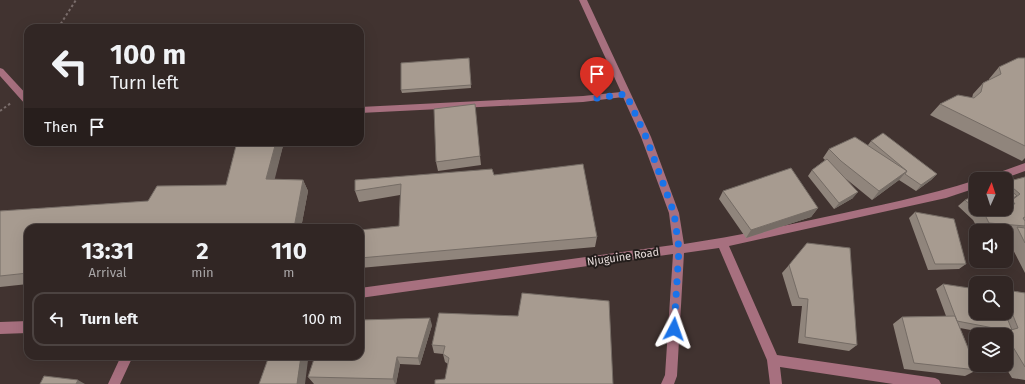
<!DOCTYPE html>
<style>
:root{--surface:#312624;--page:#3d3231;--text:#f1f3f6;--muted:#a8a5a6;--line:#4c4341}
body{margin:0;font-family:"Fira Sans",sans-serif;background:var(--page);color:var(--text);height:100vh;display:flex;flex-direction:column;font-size:15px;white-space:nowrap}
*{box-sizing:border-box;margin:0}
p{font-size:13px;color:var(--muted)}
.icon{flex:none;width:22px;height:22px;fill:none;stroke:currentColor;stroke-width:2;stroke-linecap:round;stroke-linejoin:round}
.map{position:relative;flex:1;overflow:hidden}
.sheet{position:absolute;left:24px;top:224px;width:340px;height:136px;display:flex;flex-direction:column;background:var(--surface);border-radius:12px;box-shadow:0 4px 16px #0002,0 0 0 1px var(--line)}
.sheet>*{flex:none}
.guide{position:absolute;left:24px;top:24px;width:340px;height:122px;border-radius:12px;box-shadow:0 4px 16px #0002,0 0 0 1px var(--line);background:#312624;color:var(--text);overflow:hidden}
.needle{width:26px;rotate:3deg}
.controls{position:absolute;left:969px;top:172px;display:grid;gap:8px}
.controls a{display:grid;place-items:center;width:44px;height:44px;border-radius:8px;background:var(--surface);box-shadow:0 4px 16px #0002,0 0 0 1px var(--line);font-size:20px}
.pin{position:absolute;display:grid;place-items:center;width:34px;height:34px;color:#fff;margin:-41px -17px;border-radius:50% 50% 50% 0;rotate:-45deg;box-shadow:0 0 4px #0007}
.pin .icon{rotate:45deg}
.me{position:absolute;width:44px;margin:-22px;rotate:4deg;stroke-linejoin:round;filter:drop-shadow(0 0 3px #0008)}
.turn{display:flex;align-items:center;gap:14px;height:84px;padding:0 20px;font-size:18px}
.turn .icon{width:52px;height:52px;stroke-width:2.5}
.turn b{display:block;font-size:28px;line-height:34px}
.then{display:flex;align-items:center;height:38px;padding:0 20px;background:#0003;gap:8px;font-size:15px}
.eta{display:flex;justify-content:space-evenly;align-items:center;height:68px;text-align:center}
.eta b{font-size:24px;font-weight:700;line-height:28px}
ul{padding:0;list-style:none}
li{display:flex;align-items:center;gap:12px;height:54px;margin:0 8px 6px;padding:0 12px;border:2px solid var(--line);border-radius:12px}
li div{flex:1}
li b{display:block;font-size:15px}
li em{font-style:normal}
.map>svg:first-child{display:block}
</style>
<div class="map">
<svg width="1025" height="384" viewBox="0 0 1025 384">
<rect width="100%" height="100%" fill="#413330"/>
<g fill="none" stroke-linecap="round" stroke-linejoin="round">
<path stroke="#7a6d6b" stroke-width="2" stroke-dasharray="2.5 2.5" stroke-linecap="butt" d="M58,28L76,0
M0,111L11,103"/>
<path fill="#a7707f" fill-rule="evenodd" d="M579,0H587L651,137L679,213L684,244C731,237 778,227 825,217C876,206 927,196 976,180V188L946,198L729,246L777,355L935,378L939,380L941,384H893L780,367L782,384H770L767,360L719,248L684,253L677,376L674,384H661L665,375L673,254L360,298V288L673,245L669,213L641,137L623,97L583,102L360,113V107L583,96L621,92Z
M0,68L3,69L28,96V105L25,104L0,76Z
M1025,163V171L1003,179H987L989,176Z
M28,321V333L0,334V322Z
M121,356H133L120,384H108Z"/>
</g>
<path fill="#90857c" d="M469,58L471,88L402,93L401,90Z
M1025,58V158L1022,161L930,115L940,104L972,98L973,94L983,83L989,80V79L999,67Z
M871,141L937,174L931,180L916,191L899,180L872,200L845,178L853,198L834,209L808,176L812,170L825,160L823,158L829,149L868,145Z
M237,142H284L274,179L303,180L308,191L301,228H28V284L0,287V211L148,201L226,185Z
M480,156L481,165L438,171L436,162Z
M494,175L597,237L595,247L360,268V230L399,226L400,195L359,202L355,191V180Z
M1025,177V273L1006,236L1008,234H1006V231H979L973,220L958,206L965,200L976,209H1006V182Z
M723,191L818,208L811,217L746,238L719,199Z
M915,212L966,264L959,269L928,270L909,218Z
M789,265L857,345L849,351L798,343L802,306H792L782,273Z
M943,284L976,313H1006V290L1025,293V380L1012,378L1004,365H1006V335H997L960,328L977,370L965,376L904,369L893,324L902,317L946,316L936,289Z
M439,313L613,384L445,379L448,364L445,362L443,354L434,353L432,345Z
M432,325L420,365L400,364L396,384H314L308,377Z"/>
<path fill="#756c65" d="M276,142H284L272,190L266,179Z
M907,171L899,180L872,200L879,191Z
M937,174L931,180L916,191L921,185Z
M303,180L308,191L301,228H294Z
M858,192L853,198L834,209L839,203Z
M1017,196L1009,202L1006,204V201Z
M818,208L811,217L746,238L751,230Z
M990,209H995L985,214L984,212Z
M430,318L432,325L420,365L418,358Z
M301,356H305L308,360L305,384H297Z
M397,357L400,364L396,384H395L393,379Z
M78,380L85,384H76Z"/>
<path fill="#a79b90" stroke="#756c65" d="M469,58L471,85L401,90V63Z
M1018,58H1025V146L940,104L958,95L974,98L981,92L983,83L1001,74L999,67Z
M475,104L480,156L436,162L434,109Z
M883,133L937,174L921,185L905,174L907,171L871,141Z
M855,137L907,171L879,191L841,161L829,149Z
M237,142H276L266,179L303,180L294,228H28V273L0,276V211L148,201L157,186L226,185Z
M827,159L858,192L839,203L812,170Z
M583,164L597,237L360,258V230L399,226L401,184L355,191V180L492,169L494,175Z
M791,168L818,208L751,230L723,191Z
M1025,177V217L1023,218L1025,221V226L989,223L983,211L1006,212L1004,209H1006V203L1015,204L1012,200L1020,194L1006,182Z
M1006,186L1017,196L1006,201Z
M976,195V209H990L985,211H983L980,213L965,200Z
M915,212L954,219L966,264H935Z
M1017,227L1025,228V243Z
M807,243L850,248L857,345L805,337L808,299L799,298L789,265Z
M943,284L976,289V313H1005L1012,330L1009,331L957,321Z
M1006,290L1025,293V367L1004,332L1018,328L1006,298Z
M522,293L609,301L613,384H435V380L445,379L449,358L443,354L445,346L432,345L439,313L518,316Z
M955,316L977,370L914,363L902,317Z
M430,318L418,358L397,357L393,379L308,377L315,356H360V320Z
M269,356H301L297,384H259Z
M44,376L78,380L76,384H40Z"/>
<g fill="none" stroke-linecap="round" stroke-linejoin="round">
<path stroke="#1a73e8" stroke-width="7" stroke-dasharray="0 12.6" d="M597,98L626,94L646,137L674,213L679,249L674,329"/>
</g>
<g text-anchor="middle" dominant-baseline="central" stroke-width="4" stroke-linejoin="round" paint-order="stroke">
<g font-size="11" fill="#e6dcda" stroke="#231d1b">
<text transform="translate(623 257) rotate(-8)">Njuguine Road</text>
</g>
</g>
</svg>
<div class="controls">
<a><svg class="needle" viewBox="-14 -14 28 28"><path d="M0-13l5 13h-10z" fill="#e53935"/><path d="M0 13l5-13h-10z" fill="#a8a5a6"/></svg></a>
<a><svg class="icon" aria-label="sound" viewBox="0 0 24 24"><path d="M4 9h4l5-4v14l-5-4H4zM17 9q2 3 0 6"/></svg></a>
<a><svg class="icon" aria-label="search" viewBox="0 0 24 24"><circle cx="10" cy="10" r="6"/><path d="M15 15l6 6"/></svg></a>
<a><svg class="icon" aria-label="layers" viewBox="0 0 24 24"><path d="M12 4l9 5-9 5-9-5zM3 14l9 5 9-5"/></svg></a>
</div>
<div class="pin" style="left:597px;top:98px;background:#d93025"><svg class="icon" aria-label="arrive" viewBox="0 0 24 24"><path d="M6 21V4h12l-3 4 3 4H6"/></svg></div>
<svg class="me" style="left:674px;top:329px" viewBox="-20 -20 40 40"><path d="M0-17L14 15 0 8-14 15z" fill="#1a73e8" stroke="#fff" stroke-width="4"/></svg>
<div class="guide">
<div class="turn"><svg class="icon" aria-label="left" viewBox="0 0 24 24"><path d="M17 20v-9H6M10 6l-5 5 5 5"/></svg><div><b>100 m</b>Turn left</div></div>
<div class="then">Then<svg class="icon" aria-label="arrive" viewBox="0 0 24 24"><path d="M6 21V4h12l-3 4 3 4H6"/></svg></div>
</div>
<section class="sheet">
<div class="eta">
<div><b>13:31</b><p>Arrival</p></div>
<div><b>2</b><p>min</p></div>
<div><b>110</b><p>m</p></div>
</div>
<ul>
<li><svg class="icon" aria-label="left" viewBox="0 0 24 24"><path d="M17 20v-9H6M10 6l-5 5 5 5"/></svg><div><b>Turn left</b></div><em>100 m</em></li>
</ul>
</section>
</div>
